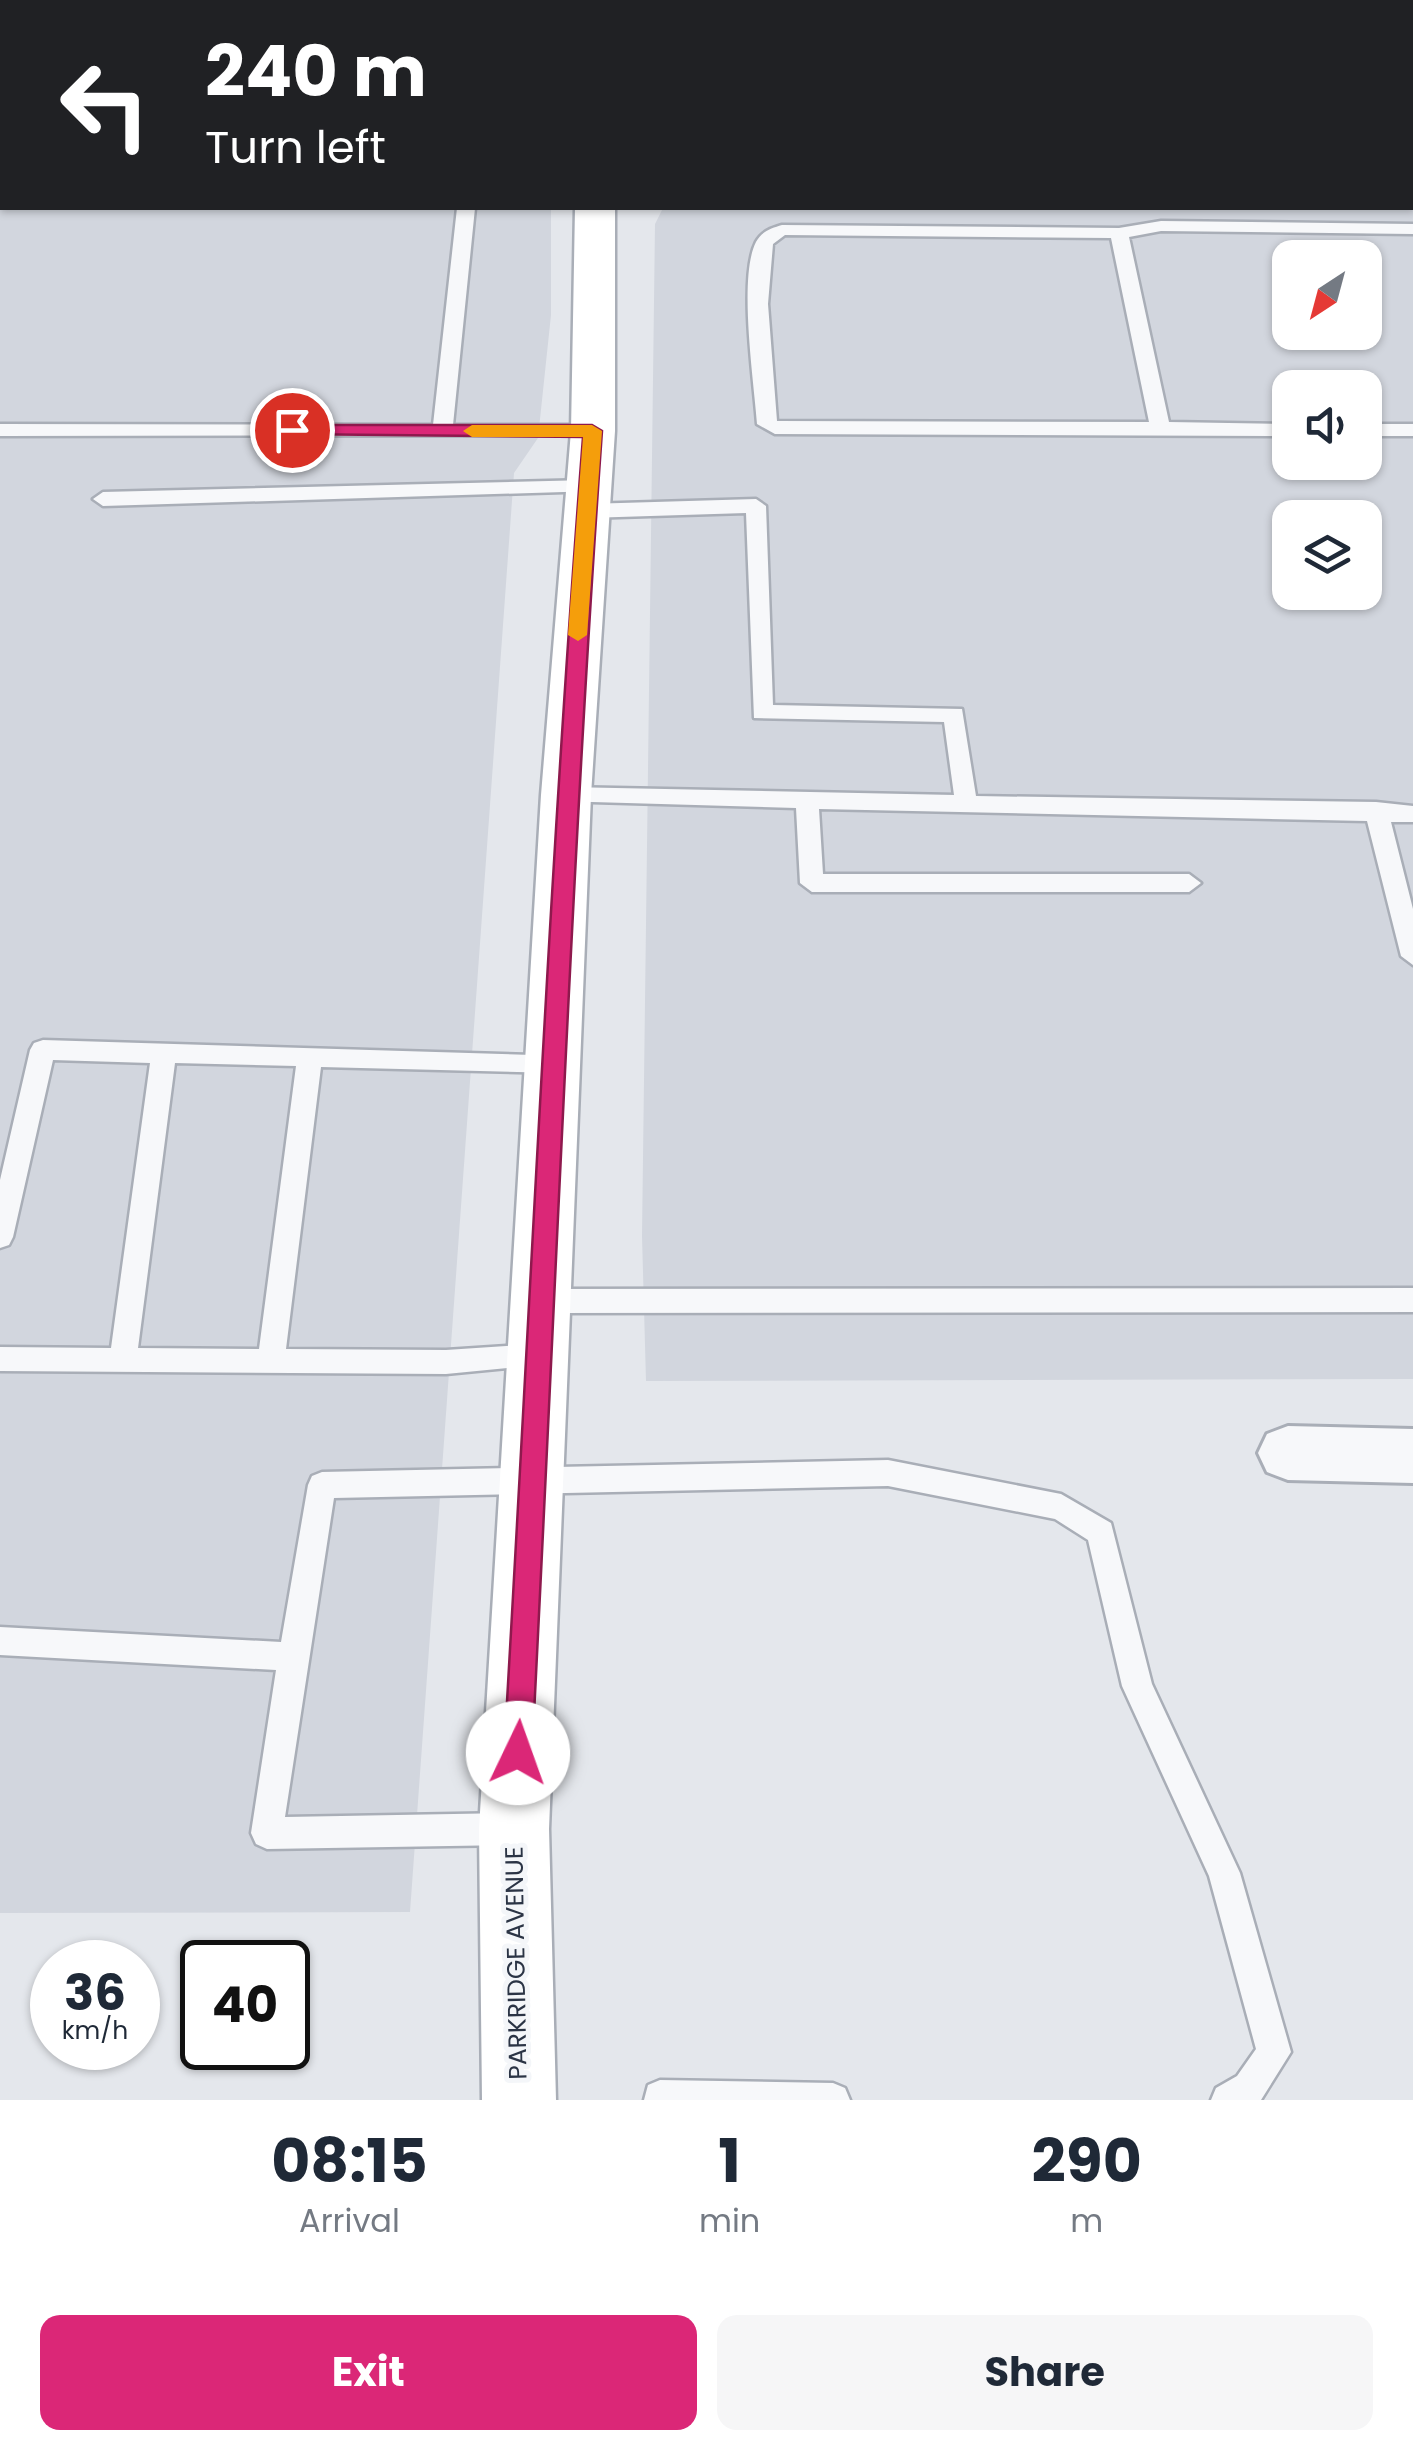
<!DOCTYPE html>
<style>
:root{--surface:#fff;--page:#f6f6f7;--text:#1f2937;--muted:#747a83;--accent:#db2777}
body{margin:0;font-family:Poppins,sans-serif;background:var(--page);color:var(--text);height:100vh;display:flex;flex-direction:column;font-size:38px;white-space:nowrap}
*{box-sizing:border-box;margin:0}
p{font-size:32px;color:var(--muted)}
.icon{flex:none;width:55px;height:55px;fill:none;stroke:currentColor;stroke-width:2;stroke-linecap:round;stroke-linejoin:round}
.map{position:relative;height:2100px;overflow:hidden}
.details{display:flex;flex-direction:column;background:var(--surface);flex:1}
.details>*{flex:none}
.banner{position:absolute;left:0px;top:0px;width:1415px;height:210px;box-shadow:0 2px 8px #0004;background:#202124;color:#fff;overflow:hidden}
.needle{width:65px;rotate:216deg}
.tools{position:absolute;left:1272px;top:240px;display:grid;gap:20px}
.tools a{display:grid;place-items:center;width:110px;height:110px;border-radius:20px;background:var(--surface);box-shadow:0 2px 8px #0004;font-size:50px}
.speed{position:absolute;left:30px;top:1940px;display:flex;gap:20px;font-size:50px;font-weight:700;text-align:center}
.speed>*{display:grid;place-content:center;width:130px;height:130px;border-radius:50%;background:var(--surface);box-shadow:0 2px 8px #0004;line-height:1}
.speed small{font-size:25px;font-weight:400}
.speed .limit{border:5px solid #111;border-radius:15px;background:#fff;color:#111}
.pin{position:absolute;display:grid;place-items:center;width:85px;height:85px;color:#fff;margin:-42px;border:5px solid #fff;border-radius:50%;box-shadow:0 2px 10px #0007}
.me{position:absolute;width:110px;margin:-55px;rotate:3deg;stroke-linejoin:round;filter:drop-shadow(0 0 8px #0008)}
.turn{display:flex;align-items:center;gap:35px;height:210px;padding:0 40px;font-size:45px}
.turn .icon{width:130px;height:130px;stroke-width:2.5}
.turn b{display:block;font-size:70px;line-height:85px}
.eta{display:flex;justify-content:space-evenly;align-items:center;height:170px;text-align:center}
.eta b{font-size:60px;font-weight:700;line-height:70px}
.cta{display:flex;gap:20px;margin-top:auto;padding:20px 40px}
.cta a{flex:1;height:115px;border-radius:20px;background:var(--accent);color:#fff;font-size:40px;font-weight:700;line-height:115px;text-align:center}
.cta a+a{background:var(--page);color:var(--text)}
.map>svg:first-child{display:block}
</style>
<div class="map">
<svg width="1413" height="2100" viewBox="0 0 1413 2100">
<rect width="100%" height="100%" fill="#e4e7ec"/>
<path fill="#d2d6de" fill-rule="evenodd" d="M16,0H546L547,2H11Z
M0,175L2,208H551V315L538,438L514,473L410,1912L0,1913Z
M1413,177V1379L646,1381L642,1236L655,224L663,208H1412ZM1290,258H1365V332H1290ZM1290,388H1365V462H1290ZM1290,518H1365V592H1290Z"/>
<g fill="none" stroke-linecap="round" stroke-linejoin="round">
<g stroke="#a9aeb7" stroke-width="5">
<path id="lane" d="M0,28H2V38H0Z
M0,126H2V136H0Z
M0,185H2V195H0Z
M457,208H475L453,425H593L600,427V435L0,436V424L433,425Z
M1161,221L1413,224V234L1161,231L1129,237L1169,422L1290,424V436L775,434L757,424C754,382 738,277 756,242C762,231 772,228 782,225L1119,228ZM785,235L1111,238L1149,422L777,421L768,304L773,244Z
M1365,424H1413V436H1365Z
M589,480L596,481V491L103,506L93,499L103,492Z
M756,499L766,506L773,705L962,709L976,796L1376,802L1413,806V822H1391L1413,909V965L1401,956L1367,821L819,809L823,874H1189L1201,883L1189,892H812L800,883L796,808L558,801L555,795L566,787L954,795L944,722L754,718L746,513L587,518L577,511L587,504Z
M43,1040L565,1056L569,1063L565,1070L556,1073L321,1067L286,1349L446,1350L539,1344L549,1348L553,1356L549,1364L446,1374L0,1371V1347L111,1348L150,1063L53,1060L13,1237L9,1245L0,1248V1180L30,1050L34,1043ZM175,1063L296,1066L259,1349L138,1348Z
M1413,1288V1312L544,1313L534,1309L530,1301L534,1293L544,1289Z
M888,1460L1061,1494L1111,1523L1152,1684L1240,1873L1291,2052L1261,2100H1211L1216,2088L1237,2076L1256,2049L1209,1876L1122,1686L1088,1540L1055,1519L888,1486L334,1498L285,1817L511,1813L522,1818L527,1829L522,1840L511,1845L267,1849L256,1844L251,1833L276,1670L0,1655V1627L281,1642L308,1485L312,1476L322,1472Z
M660,2080L833,2083L845,2088L850,2100H644L648,2085Z"/>
</g>
<g stroke="#a9aeb7" stroke-width="6">
<path id="street" d="M1288,1426L1413,1429V1483L1288,1480L1267,1472L1258,1453L1267,1434Z"/>
</g>
<g stroke="#a9aeb7" stroke-width="5">
<path id="secondary" d="M589,0H625V2H590Z
M1412,137H1413V161H1412Z
M575,208H615V431L591,795L549,1829L556,2100H482L479,1829L541,795L571,431Z"/>
</g>
<use href="#lane" fill="#f7f8fa" fill-rule="evenodd"/>
<use href="#street" fill="#f7f8fa" fill-rule="evenodd"/>
<use href="#secondary" fill="#fff" fill-rule="evenodd"/>
</g>
<path fill="#a1a5ae" d="M727,0H1383L1380,2H727Z"/>
<path fill="#83868d" d="M1358,0H1383L1380,2H1355Z"/>
<path fill="#bbc0ca" stroke="#83868d" stroke-width="2.5" d="M728,0H904V2H728Z
M904,0H1206L1203,2H905Z
M1221,0H1358L1355,2H1228Z"/>
<path fill="#db2777" stroke="#8e194d" stroke-width="2.5" d="M292,425H592L602,431C571,871 555,1312 532,1753L528,1762L518,1766L508,1762L504,1753C530,1314 549,875 583,437L286,434L283,430Z"/>
<path fill="#f59e0b" d="M592,425L602,431L587,635L578,641L568,635L583,437H472L463,431L472,425Z"/>
<g text-anchor="middle" dominant-baseline="central" stroke-width="10" stroke-linejoin="round" paint-order="stroke">
<g font-size="25" fill="#2b3445" stroke="#f4f6f9">
<text transform="translate(516 1963) rotate(-91)">PARKRIDGE AVENUE</text>
</g>
</g>
</svg>
<div class="tools">
<a><svg class="needle" viewBox="-14 -14 28 28"><path d="M0-13l5 13h-10z" fill="#e53935"/><path d="M0 13l5-13h-10z" fill="#747a83"/></svg></a>
<a><svg class="icon" aria-label="sound" viewBox="0 0 24 24"><path d="M4 9h4l5-4v14l-5-4H4zM17 9q2 3 0 6"/></svg></a>
<a><svg class="icon" aria-label="layers" viewBox="0 0 24 24"><path d="M12 4l9 5-9 5-9-5zM3 14l9 5 9-5"/></svg></a>
</div>
<div class="speed"><div>36<small>km/h</small></div><div class="limit">40</div></div>
<div class="pin" style="left:292px;top:430px;background:#d93025"><svg class="icon" aria-label="arrive" viewBox="0 0 24 24"><path d="M6 21V4h12l-3 4 3 4H6"/></svg></div>
<svg class="me" style="left:518px;top:1753px" viewBox="-20 -20 40 40"><circle r="19" fill="#fff"/><path d="M0-13L10 11 0 6-10 11z" fill="#db2777"/></svg>
<div class="banner">
<div class="turn"><svg class="icon" aria-label="left" viewBox="0 0 24 24"><path d="M17 20v-9H6M10 6l-5 5 5 5"/></svg><div><b>240 m</b>Turn left</div></div>
</div>
</div>
<section class="details">
<div class="eta">
<div><b>08:15</b><p>Arrival</p></div>
<div><b>1</b><p>min</p></div>
<div><b>290</b><p>m</p></div>
</div>
<div class="cta"><a>Exit</a><a>Share</a></div>
</section>
